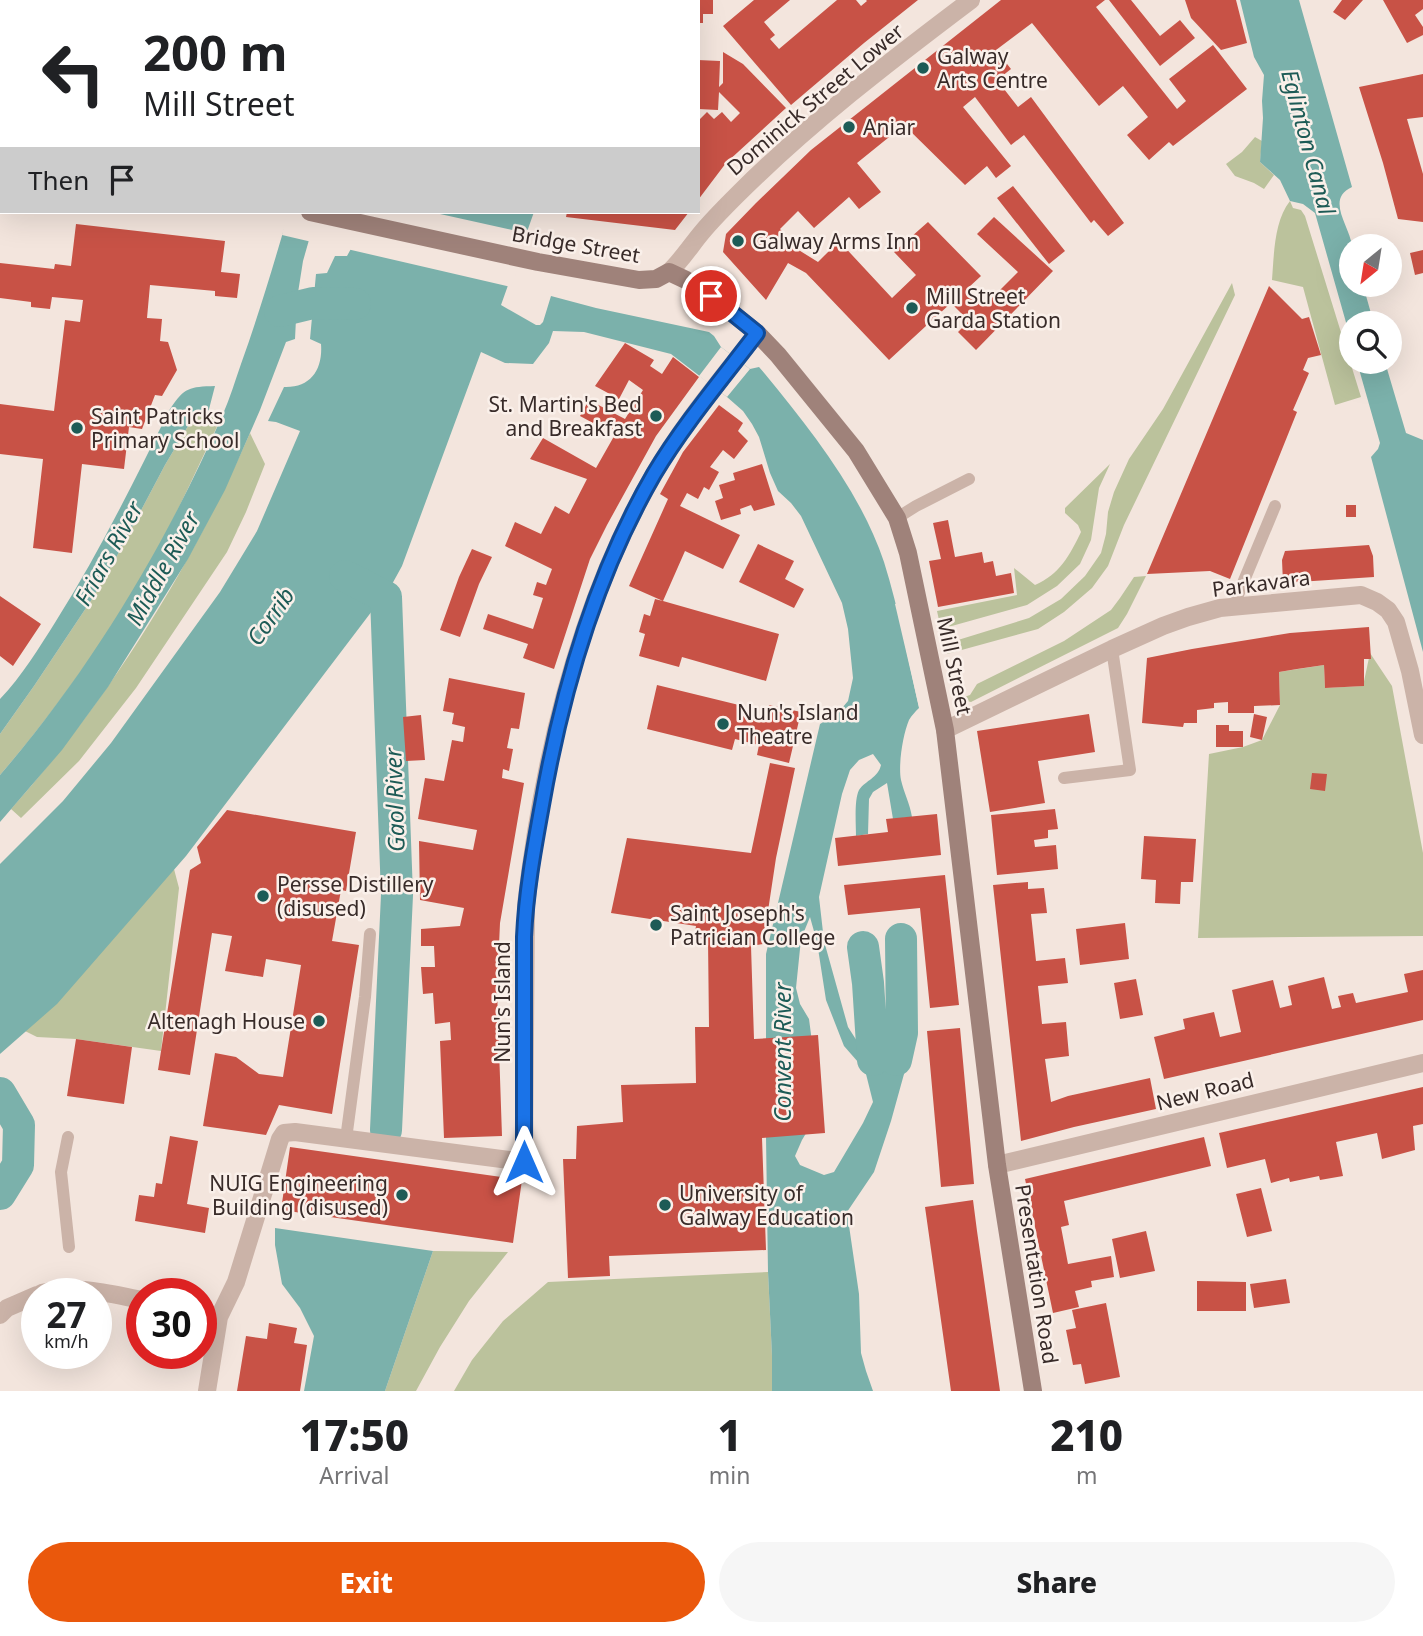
<!DOCTYPE html>
<style>
:root{--surface:#fff;--page:#f6f6f6;--text:#202124;--muted:#757577;--accent:#ea580c}
body{margin:0;font-family:"Noto Sans",sans-serif;background:var(--page);color:var(--text);height:100vh;display:flex;flex-direction:column;font-size:26px;white-space:nowrap}
*{box-sizing:border-box;margin:0}
p{font-size:23px;color:var(--muted)}
.icon{flex:none;width:38px;height:38px;fill:none;stroke:currentColor;stroke-width:2;stroke-linecap:round;stroke-linejoin:round}
.map{position:relative;height:1391px;overflow:hidden}
.side{display:flex;flex-direction:column;background:var(--surface);flex:1}
.side>*{flex:none}
.top-card{position:absolute;left:0px;top:0px;width:700px;height:214px;box-shadow:0 7px 28px #0002;background:#fff;color:var(--text);overflow:hidden}
.needle{width:46px;rotate:210deg}
.controls{position:absolute;left:1339px;top:234px;display:grid;gap:14px}
.controls a{display:grid;place-items:center;width:63px;height:63px;border-radius:50%;background:var(--surface);box-shadow:0 7px 28px #0002;font-size:35px}
.speed{position:absolute;left:21px;top:1278px;display:flex;gap:14px;font-size:35px;font-weight:700;text-align:center}
.speed>*{display:grid;place-content:center;width:91px;height:91px;border-radius:50%;background:var(--surface);box-shadow:0 7px 28px #0002;line-height:1}
.speed small{font-size:18px;font-weight:400}
.speed .limit{border:10px solid #d22;background:#fff;color:#111}
.pin{position:absolute;display:grid;place-items:center;width:60px;height:60px;color:#fff;margin:-30px;border:4px solid #fff;border-radius:50%;box-shadow:0 2px 7px #0007}
.me{position:absolute;width:77px;margin:-38px;rotate:0deg;stroke-linejoin:round;filter:drop-shadow(0 0 5px #0008)}
.turn{display:flex;align-items:center;gap:24px;height:147px;padding:0 28px;font-size:32px}
.turn .icon{width:91px;height:91px;stroke-width:2.5}
.turn b{display:block;font-size:49px;line-height:60px}
.then{display:flex;align-items:center;height:66px;padding:0 28px;background:#0003;gap:14px;font-size:26px}
.eta{display:flex;justify-content:space-evenly;align-items:center;height:119px;text-align:center}
.eta b{font-size:42px;font-weight:800;line-height:49px}
.action{display:flex;gap:14px;margin-top:auto;padding:14px 28px}
.action a{flex:1;height:80px;border-radius:42px;background:var(--accent);color:#fff;font-size:28px;font-weight:800;line-height:80px;text-align:center}
.action a+a{background:var(--page);color:var(--text)}
.map>svg:first-child{display:block}
</style>
<div class="map">
<svg width="1423" height="1391" viewBox="0 0 1423 1391">
<rect width="100%" height="100%" fill="#f3e5dd"/>
<path fill="#bbc29c" d="M1255,137L1262,141L1260,162L1274,175L1264,189L1254,183L1235,176L1226,164L1242,152Z
M1290,201L1293,208L1301,210L1305,216L1361,397L1335,405L1303,287L1272,280C1274,255 1274,221 1290,201Z
M1232,283L1235,295L1124,525L1108,566L1092,588L1064,612L1038,629L947,654L945,644L1029,618L1061,599L1085,576L1101,553L1106,534L1108,512L1114,492L1129,459L1163,409Z
M224,412C200,462 178,513 151,561C108,637 57,709 0,775V734L34,686L92,599L118,554L165,465L194,416L208,413Z
M250,433L265,464L246,512L227,552L136,688L79,761L21,818L11,809C110,698 190,569 250,433Z
M1110,464L1099,488L1091,540L1080,564L1057,586L1027,605L941,629L937,611L1017,595L1014,568L1035,585C1059,575 1070,555 1081,532L1078,525L1065,513V508Z
M1146,576L1127,614L1118,628L971,702L958,699L970,695L977,684L1064,641L1111,610L1120,598L1134,577Z
M1370,653L1392,686L1423,853V936L1198,938L1209,754L1243,747L1262,740L1280,705L1279,672L1324,665L1325,688L1363,686Z
M174,869L179,888L161,1051L76,1039L37,1037L25,1031Z
M433,1251L508,1252L469,1301L440,1347L416,1391H385Z
M768,1272L772,1356V1391H454L472,1360L503,1321L548,1282Z"/>
<path fill="#7bb1ab" fill-rule="evenodd" d="M1240,0H1299L1352,187C1325,199 1350,226 1352,246C1353,257 1351,273 1351,285H1363L1374,324H1351V340L1315,213L1303,204L1290,201L1280,180L1260,162L1263,118L1262,101L1264,75L1254,57Z
M289,212H317L303,261L297,299L295,339L286,342L260,410L225,490L188,559L108,687L62,750L0,822V775C93,667 166,544 223,414C230,398 235,381 241,364C259,314 274,263 289,212Z
M371,212H534L501,305L536,325H540L543,322L551,296L596,308L709,332L714,336L721,347L750,369L759,367L765,374C811,430 861,493 884,562C899,610 908,659 919,708C915,712 912,715 909,720C903,734 898,765 901,780C904,793 910,804 912,817L893,819L887,783L873,792L869,799L868,834L856,836C856,824 854,800 859,790C866,780 878,778 881,765L873,754L859,760L850,770L842,794L819,897L824,941L848,1027L864,1052L865,1019L910,1016L909,1056L891,1121L874,1172L847,1212L859,1294L861,1353L866,1371L873,1391H772V1356L768,1272L766,1137V954L820,724L837,714L848,701L853,678L848,629L842,603L801,516L791,503L778,491L770,473L759,437L752,424L743,411L727,397L671,354L584,332L553,331L549,343L533,364L505,363L481,352L402,566L391,586L186,856L57,1004L0,1054V864L63,801L111,743L220,592L257,531L300,431L276,422L268,421L284,387C311,388 323,369 321,344L310,339L316,274L327,273L335,256H347ZM810,917L817,942L826,1000L844,1046L865,1070L873,1102L863,1123L834,1172L824,1175L800,1165L795,1156L802,1140L811,1125L812,1042L809,1019L800,1004L796,988L801,939Z
M1357,362H1385L1406,433L1423,440V652L1371,457L1378,449L1380,443Z
M215,386L208,413L194,416L165,465L118,554L92,599L34,686L0,734V699C22,676 39,648 56,621C99,553 134,481 170,409C185,387 189,387 215,386Z
M275,1228L433,1251L385,1391H304L314,1336L300,1308L282,1284L275,1245Z"/>
<path fill="#f3e5dd" d="M287,212H321L312,242L282,235Z
M367,212H431L530,234L511,287L347,249Z
M721,347L750,369L727,397L699,376Z
M899,603L923,707H919L895,604Z"/>
<g fill="none" stroke-linecap="round" stroke-linejoin="round">
<path stroke="#7bb1ab" stroke-width="32" d="M280,311L313,303L355,304
M345,576L386,597L397,895L386,1130
M863,947L868,983L873,1060
M896,1060L902,1033L901,939
M0,1093L19,1125L18,1165L0,1194"/>
</g>
<path fill="#c85246" d="M698,0H713V14H703V23H698Z
M754,0H790L764,22L775,35L770,39L779,49L837,0H856L861,6L867,1L866,0H918L864,43L791,105L723,26Z
M1001,0H1105L1096,7L1177,109L1186,101L1169,79L1213,45L1247,89L1173,146L1169,142L1149,160L1127,135L1148,117L1123,86L1099,106L1032,23L996,50L1011,69L997,80L1018,107L1031,97L1124,223L1108,236L1094,220L1091,223L1024,135L1011,145L975,97L963,107L1011,166L996,178L987,166L965,185L904,125L857,163L881,192L859,209L849,197L814,228L798,211L780,229L797,249L818,262L839,241L892,298L916,275L894,252L928,222L981,276L968,288L986,304L1018,272L977,234L994,217L1053,271L976,350L958,332L969,321L951,303L889,360L806,273L788,263L766,300L723,252L726,234L756,203L811,150Z
M1109,0H1131L1160,36L1180,20L1195,38L1160,66Z
M1185,0H1236L1247,43L1221,50L1191,18Z
M1342,0H1363L1345,20L1333,12Z
M1383,0H1423V9L1415,15L1423,27V35L1407,43Z
M723,52L743,64L786,108L726,163L698,200V121L707,112L714,119L722,112L731,122L740,113L719,92L718,110L698,109V60L720,61L719,87L723,83Z
M1423,74V117L1407,119L1423,174V222L1398,219L1383,163L1359,87Z
M1013,186L1065,251L1049,264L997,198Z
M567,212H689L675,230L566,217Z
M76,224L225,241L221,272L240,274L237,298L215,296V291L150,285L147,318L162,319L160,341L168,342L177,370L162,396L155,395L142,429L129,427L124,469L82,464L72,553L33,548L43,459L0,454V404L54,411L65,320L80,322L83,300L52,297L50,309L31,307V302L0,298V263L54,269L55,264L71,266Z
M1423,250V273L1415,275L1410,253Z
M1269,286L1302,319L1309,317L1321,355L1308,358L1303,370L1309,373L1293,410L1297,412L1230,579L1210,571L1147,574Z
M625,343L654,360L650,366L662,374L673,357L699,377L656,436L607,525L590,559L554,669L523,658L528,644L483,629L488,614L533,629L543,598L533,595L537,582L546,585L552,569L505,546L515,522L541,534L555,506L569,514L587,479L530,459L543,438L596,468L617,431L595,419L593,423L580,416L589,400L625,419L643,390L629,380L619,399L595,386Z
M719,405L743,423L738,431L748,441L734,459L723,450L710,467L719,472L709,490L704,487L698,499L687,493L680,506L740,535L723,569L685,551L663,601L779,634L766,681L682,657L679,667L639,656L645,634L639,632L644,614L650,616L655,599L663,601L629,586L668,499L660,494L683,452Z
M762,464L775,505L754,511L751,505L740,509L741,514L721,520L715,501L723,498L719,485L735,480L733,473Z
M1346,505H1356V517H1346Z
M948,520L955,557L982,552L984,563L993,561L996,576L1011,573L1014,593L938,607L929,561L941,559L933,523Z
M758,544L794,561L785,579L804,589L794,608L739,582Z
M1369,545L1373,556L1374,577L1283,583L1282,560L1285,551Z
M472,549L492,557L479,584L460,637L440,630L459,577Z
M0,596L41,624L13,666L0,656Z
M1369,627L1371,659H1364V686L1325,688L1324,665L1297,669L1279,672L1280,705L1254,706V713H1228V702L1214,703V708L1197,710V723H1184L1183,727L1142,723L1147,658L1192,649L1290,633Z
M449,678L525,693L519,729L511,728L507,748L513,749L509,771L503,769L502,778L524,783L500,923L497,990L502,1136L444,1138L440,1041L451,1040L450,1022L435,1024L433,993L423,994L421,967H435L434,946H421V929L460,926L464,908L420,900L419,841L473,850L477,830L418,819L425,778L444,781L452,740L463,742L465,727L452,724L454,713L443,711Z
M657,685L743,706L741,713L766,718L769,705L801,712L789,763L757,755L759,745L735,739L732,750L647,729Z
M1089,714L1095,752L1038,761L1045,803L990,812L977,731Z
M1254,714L1267,717L1262,740L1250,737Z
M421,715L425,760L406,761L403,717Z
M1216,725H1229V731H1243V747H1216Z
M770,763L795,768L776,858L763,944L751,946L754,1039L818,1035L825,1133L762,1138L766,1250L609,1256L610,1276L568,1278L563,1159H576L577,1126L623,1122L621,1085L696,1083L695,1027H709L708,939L694,938L696,926L611,913L627,838L751,853Z
M1312,773L1327,774L1325,791L1310,789Z
M1055,809L1058,829L1048,830V838L1034,840L1035,847L1056,845L1058,869L997,875L991,815Z
M227,810L356,832L346,891L341,890L332,941L359,945L332,1114L279,1105L266,1135L203,1126L215,1053L236,1057L259,1074L283,1077L301,965L266,959L263,977L225,971L232,936L212,933L190,1075L158,1070L190,870L201,863L197,847Z
M937,814L941,855L838,866L835,838L888,832L886,819Z
M1144,836L1196,839L1193,882H1181L1180,904L1155,903L1156,880L1141,879Z
M945,875L959,1005L930,1008L920,908L848,915L844,885Z
M1028,882V889L1044,888L1047,913L1031,914L1036,961L1065,958L1068,983L1038,986L1042,1024L1066,1022L1069,1056L1045,1059L1051,1102L1068,1096L1150,1078L1156,1109L1074,1127L1021,1141L993,885Z
M1125,923L1129,959L1080,965L1076,929Z
M1423,970V1020L1164,1079L1154,1037L1185,1029L1183,1019L1214,1012L1220,1037L1241,1032L1232,990L1273,980L1280,1008L1292,1005L1288,986L1324,977L1332,1009L1341,1007L1338,996L1353,993L1356,1003L1408,992L1404,974Z
M1136,979L1143,1015L1120,1019L1114,983Z
M960,1028L974,1184L941,1187L927,1031Z
M76,1039L132,1047L124,1104L67,1096Z
M1423,1087V1124L1413,1126L1415,1150L1382,1159L1377,1133L1336,1142L1343,1176L1320,1180L1319,1176L1290,1182L1289,1178L1271,1183L1265,1159L1227,1168L1219,1133Z
M170,1136L198,1141L187,1204L209,1208L205,1233L135,1221L139,1195L154,1197L156,1183L162,1184Z
M1204,1137L1211,1166L1064,1201L1069,1225L1061,1227L1068,1264L1111,1256L1114,1277L1091,1281L1092,1287L1075,1291L1079,1307L1053,1313L1025,1179Z
M290,1147L522,1180L513,1243L281,1210Z
M1261,1188L1272,1231L1247,1237L1236,1194Z
M973,1200L977,1231L1000,1391H951L925,1207Z
M1146,1231L1155,1271L1120,1278L1112,1239Z
M1286,1279L1290,1303L1254,1308L1250,1284Z
M1197,1281L1246,1282V1311H1197Z
M1106,1303L1120,1377L1085,1384L1081,1364L1073,1365L1066,1330L1076,1328L1072,1310Z
M269,1323L297,1328L294,1343L307,1345L300,1391H237L246,1336L267,1339Z"/>
<g fill="none" stroke-linecap="round" stroke-linejoin="round">
<path stroke="#cbb3a8" stroke-width="12" d="M233,0V2
M897,518L916,506L969,479
M1233,607L1275,506
M1064,778L1130,770L1112,649
M68,1137L61,1172L69,1247
M346,1139L365,997L370,934"/>
<path stroke="#cbb3a8" stroke-width="18" d="M669,272C682,260 691,245 703,231C713,219 725,207 736,196C808,124 890,61 971,0
M945,730L1112,649L1163,626L1188,617L1220,608L1361,595L1377,602L1388,610L1396,622L1410,671L1423,735
M997,1165L1423,1063
M42,1293C74,1284 110,1294 142,1300
M0,1315L7,1308L37,1295
M207,1391L219,1317L236,1282L280,1139L284,1133L295,1132L524,1162L526,905C543,758 579,603 654,474C683,424 722,379 757,333"/>
<path stroke="#9f827a" stroke-width="18" d="M0,136H2
M310,212L538,262L639,280L656,279L669,272L686,280L711,296L757,333L778,355L856,451L897,518L908,553L945,730L997,1165L1033,1391"/>
</g>
<g fill="none" stroke-linecap="round" stroke-linejoin="round">
<g stroke="#114b97" stroke-width="18">
<path id="route" d="M524,1162V937C526,892 534,849 542,805C562,690 595,576 654,474C684,424 722,379 757,333L711,296"/>
</g>
<use href="#route" stroke="#1a73e8" stroke-width="12"/>
</g>
<g fill="#1d5b56" stroke="#faf0ea" stroke-width="2.5">
<circle cx="923" cy="68" r="7"/>
<circle cx="849" cy="127" r="7"/>
<circle cx="738" cy="241" r="7"/>
<circle cx="912" cy="308" r="7"/>
<circle cx="656" cy="416" r="7"/>
<circle cx="77" cy="428" r="7"/>
<circle cx="723" cy="724" r="7"/>
<circle cx="263" cy="896" r="7"/>
<circle cx="656" cy="925" r="7"/>
<circle cx="319" cy="1021" r="7"/>
<circle cx="402" cy="1195" r="7"/>
<circle cx="665" cy="1205" r="7"/>
</g>
<g text-anchor="middle" dominant-baseline="central" stroke-width="5" stroke-linejoin="round" paint-order="stroke">
<g font-size="21" fill="#382b29" stroke="#faf0ea" text-anchor="start">
<text x="937" y="56">Galway<tspan x="937" dy="24">Arts Centre</tspan></text>
<text x="863" y="127">Aniar</text>
<text x="752" y="241">Galway Arms Inn</text>
<text x="926" y="296">Mill Street<tspan x="926" dy="24">Garda Station</tspan></text>
<text x="642" y="404" text-anchor="end">St. Martin's Bed<tspan x="642" dy="24">and Breakfast</tspan></text>
<text x="91" y="416">Saint Patricks<tspan x="91" dy="24">Primary School</tspan></text>
<text x="737" y="712">Nun's Island<tspan x="737" dy="24">Theatre</tspan></text>
<text x="277" y="884">Persse Distillery<tspan x="277" dy="24">(disused)</tspan></text>
<text x="670" y="913">Saint Joseph's<tspan x="670" dy="24">Patrician College</tspan></text>
<text x="305" y="1021" text-anchor="end">Altenagh House</text>
<text x="388" y="1183" text-anchor="end">NUIG Engineering<tspan x="388" dy="24">Building (disused)</tspan></text>
<text x="679" y="1193">University of<tspan x="679" dy="24">Galway Education</tspan></text>
</g>
<g font-size="21" fill="#382b29" stroke="#faf0ea">
<text transform="translate(815 99) rotate(-40)">Dominick Street Lower</text>
<text transform="translate(576 244) rotate(10)">Bridge Street</text>
<text transform="translate(1261 583) rotate(-7)">Parkavara</text>
<text transform="translate(955 666) rotate(78)">Mill Street</text>
<text transform="translate(502 1002) rotate(-90)">Nun's Island</text>
<text transform="translate(1205 1091) rotate(-14)">New Road</text>
<text transform="translate(1037 1274) rotate(81)">Presentation Road</text>
</g>
<g font-size="23" font-style="italic" fill="#1d5b56" stroke="#faf0ea">
<text transform="translate(1309 142) rotate(75)">Eglinton Canal</text>
<text transform="translate(108 553) rotate(-61)">Friars River</text>
<text transform="translate(162 568) rotate(-61)">Middle River</text>
<text transform="translate(270 616) rotate(-55)">Corrib</text>
<text transform="translate(394 800) rotate(-92)">Gaol River</text>
<text transform="translate(782 1052) rotate(-90)">Convent River</text>
</g>
</g>
</svg>
<div class="controls">
<a><svg class="needle" viewBox="-14 -14 28 28"><path d="M0-13l5 13h-10z" fill="#e53935"/><path d="M0 13l5-13h-10z" fill="#757577"/></svg></a>
<a><svg class="icon" aria-label="search" viewBox="0 0 24 24"><circle cx="10" cy="10" r="6"/><path d="M15 15l6 6"/></svg></a>
</div>
<div class="speed"><div>27<small>km/h</small></div><div class="limit">30</div></div>
<div class="pin" style="left:711px;top:296px;background:#d93025"><svg class="icon" aria-label="arrive" viewBox="0 0 24 24"><path d="M6 21V4h12l-3 4 3 4H6"/></svg></div>
<svg class="me" style="left:524px;top:1162px" viewBox="-20 -20 40 40"><path d="M0-17L14 15 0 8-14 15z" fill="#1a73e8" stroke="#fff" stroke-width="4"/></svg>
<div class="top-card">
<div class="turn"><svg class="icon" aria-label="left" viewBox="0 0 24 24"><path d="M17 20v-9H6M10 6l-5 5 5 5"/></svg><div><b>200 m</b>Mill Street</div></div>
<div class="then">Then<svg class="icon" aria-label="arrive" viewBox="0 0 24 24"><path d="M6 21V4h12l-3 4 3 4H6"/></svg></div>
</div>
</div>
<section class="side">
<div class="eta">
<div><b>17:50</b><p>Arrival</p></div>
<div><b>1</b><p>min</p></div>
<div><b>210</b><p>m</p></div>
</div>
<div class="action"><a>Exit</a><a>Share</a></div>
</section>
